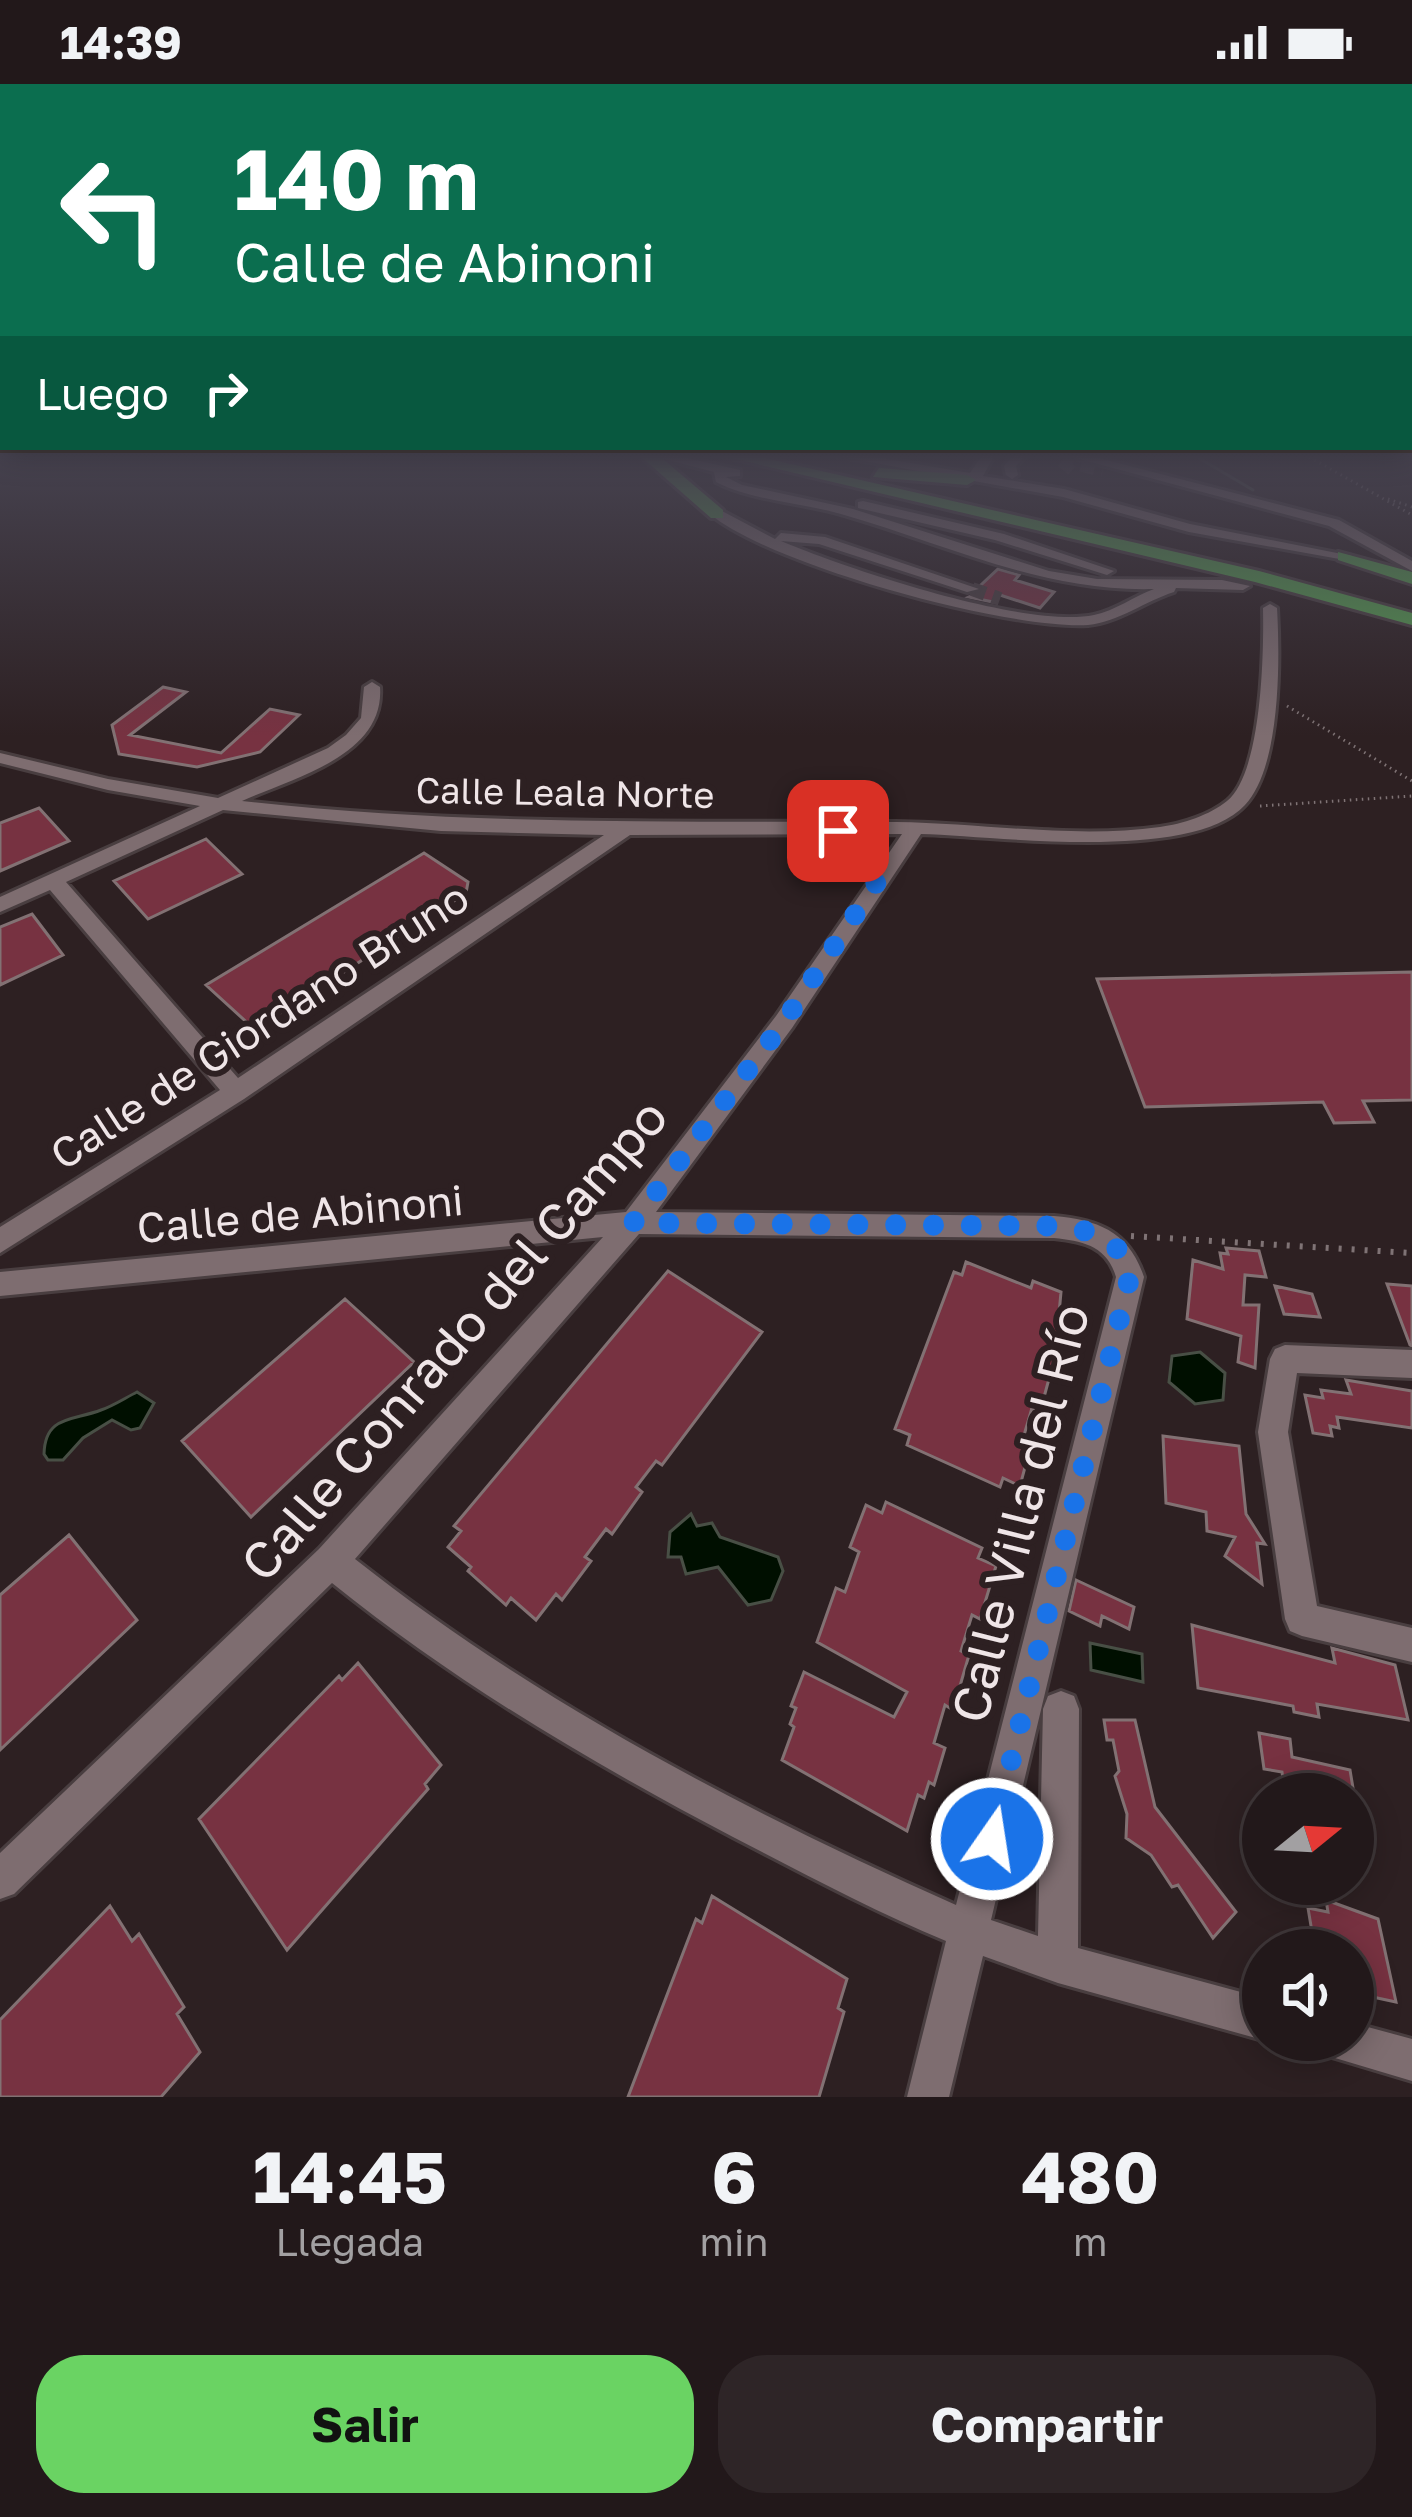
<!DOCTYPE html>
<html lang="es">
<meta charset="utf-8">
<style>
:root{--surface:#22181a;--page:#2e2527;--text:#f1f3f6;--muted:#a2a0a2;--line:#3f3739;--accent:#6ad363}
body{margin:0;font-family:"Golos Text",sans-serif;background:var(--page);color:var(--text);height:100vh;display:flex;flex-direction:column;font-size:45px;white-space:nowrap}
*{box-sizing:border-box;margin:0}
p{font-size:39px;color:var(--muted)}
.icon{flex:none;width:66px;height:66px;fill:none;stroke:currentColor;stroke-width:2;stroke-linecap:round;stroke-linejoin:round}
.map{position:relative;height:2013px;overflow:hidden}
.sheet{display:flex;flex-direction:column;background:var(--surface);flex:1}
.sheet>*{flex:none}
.banner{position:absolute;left:0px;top:0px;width:1413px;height:366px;box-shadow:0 6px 30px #0003,0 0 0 3px var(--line);background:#0b6e4f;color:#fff;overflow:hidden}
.needle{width:78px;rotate:72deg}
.buttons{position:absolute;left:1242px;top:1689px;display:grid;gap:24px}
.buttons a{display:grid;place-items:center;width:132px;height:132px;border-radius:50%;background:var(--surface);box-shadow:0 6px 30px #0003,0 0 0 3px var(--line);font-size:60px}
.pin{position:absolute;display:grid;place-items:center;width:102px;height:102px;color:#fff;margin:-51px;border-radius:24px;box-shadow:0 6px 18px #0006}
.me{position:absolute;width:132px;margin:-66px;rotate:13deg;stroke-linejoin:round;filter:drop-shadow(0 0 9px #0008)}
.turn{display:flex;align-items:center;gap:42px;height:252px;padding:0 36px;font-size:54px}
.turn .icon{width:156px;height:156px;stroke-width:2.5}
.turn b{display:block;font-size:84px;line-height:102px}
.then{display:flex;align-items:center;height:114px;padding:0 36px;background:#0003;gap:24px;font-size:45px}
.eta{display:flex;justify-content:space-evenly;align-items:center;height:204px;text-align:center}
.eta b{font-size:72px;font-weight:700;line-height:84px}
.button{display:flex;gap:24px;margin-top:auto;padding:24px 36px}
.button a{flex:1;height:138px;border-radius:48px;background:var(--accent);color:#111;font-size:48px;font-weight:700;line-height:138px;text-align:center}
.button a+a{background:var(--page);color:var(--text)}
.status{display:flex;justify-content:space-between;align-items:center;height:84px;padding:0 60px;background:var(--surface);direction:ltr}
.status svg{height:33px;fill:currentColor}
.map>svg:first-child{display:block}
</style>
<div class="status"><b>14:39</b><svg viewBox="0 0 49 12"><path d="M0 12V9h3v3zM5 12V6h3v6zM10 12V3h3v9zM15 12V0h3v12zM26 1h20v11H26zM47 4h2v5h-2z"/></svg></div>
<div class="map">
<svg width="1412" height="2013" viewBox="0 0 1412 2013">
<rect width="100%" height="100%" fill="#2d2022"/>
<path fill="#000f00" stroke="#484f45" stroke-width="3" d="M1200,1268L1225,1289L1223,1316L1195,1320L1169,1298L1172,1272Z
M137,1308L154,1319L140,1344L131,1346L112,1336L83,1354L63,1376H48L44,1370C45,1331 73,1337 101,1326C113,1322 125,1314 137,1308Z
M691,1430L697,1442L712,1439L720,1453L778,1473L783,1487L771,1516L748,1521L718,1483L686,1490L681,1473H668L670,1448Z
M1090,1559L1142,1570L1143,1598L1091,1586Z"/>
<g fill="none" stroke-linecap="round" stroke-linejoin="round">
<path stroke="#484f45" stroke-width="3" d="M1192,370L1253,406"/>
</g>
<path fill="#773241" stroke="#827173" stroke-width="3" d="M998,485L1019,491L1015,496L1054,508L1040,524L1000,511L993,518L969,513L983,507L981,501Z
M163,603L186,608L130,651L221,669L270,625L299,631L260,668L197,683L119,670L112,641Z
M39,724L69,757L0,787V739Z
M206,755L242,790L148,835L114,797Z
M424,769L468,798L466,809L282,928L253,944L206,901Z
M32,830L63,871L0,901V843Z
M1412,888V1016L1363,1017L1374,1038L1334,1039L1323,1018L1145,1023L1097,895Z
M1226,1164L1259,1167L1266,1193L1245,1191L1243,1221H1259L1255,1284L1238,1278L1241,1252L1187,1235L1193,1176L1223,1185L1220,1169L1228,1170Z
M966,1178L1031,1204L1033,1197L1061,1208L1059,1230L1066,1232L1040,1328L1032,1324L1022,1358L1031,1361L1020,1402L1003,1394L1000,1403L907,1361L910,1351L895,1345L954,1188L962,1191Z
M668,1187L762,1248L662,1381L656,1377L636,1403L642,1408L612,1450L606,1445L585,1473L591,1477L562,1516L556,1510L536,1536L511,1514L506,1521L468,1487L471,1483L448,1463L461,1447L454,1442Z
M1387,1200L1412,1202V1262L1410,1261Z
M1275,1202L1312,1210L1320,1233L1284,1230Z
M345,1215L414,1278L251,1433L182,1357Z
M1346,1296L1412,1307V1344L1337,1333L1339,1344L1330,1342L1332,1352L1313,1349L1305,1311L1323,1314L1321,1306L1351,1310Z
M1163,1352L1239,1362L1246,1430L1265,1460L1257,1459L1262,1500L1225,1472L1235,1453L1207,1447L1206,1428L1166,1419Z
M886,1418L982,1464L978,1474L996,1482L980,1535L972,1531L961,1567L969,1571L953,1626L945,1621L934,1659L945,1664L934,1701L929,1698L924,1714L918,1711L907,1747L782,1676L794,1643L790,1640L796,1624L791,1622L804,1588L894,1633L907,1608L817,1558L836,1504L845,1508L859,1468L850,1463L866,1421L882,1429Z
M69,1451L137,1536L0,1666V1511Z
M1076,1496L1134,1523L1129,1545L1102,1532L1100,1542L1069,1527Z
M1192,1541L1335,1579L1332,1564L1395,1581L1408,1636L1317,1620L1319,1633L1294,1628L1293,1622L1198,1604Z
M358,1579L441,1681L425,1700L428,1705L287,1866L199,1735L339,1592L342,1596Z
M1104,1636H1135L1155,1723L1236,1828L1213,1854L1178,1801L1172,1803L1151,1771L1126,1754L1127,1730L1115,1692L1119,1687L1113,1656H1107Z
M1259,1649L1290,1655L1292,1673L1350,1686L1354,1710H1285L1282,1688L1264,1685Z
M712,1812L847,1895L838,1924L844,1928L819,2013H628L696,1835L702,1839Z
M1326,1816L1378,1835L1396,1918L1354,1909L1353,1866H1315L1308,1824L1328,1828Z
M110,1822L132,1857L139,1850L184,1923L177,1930L200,1968L161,2013H0V1936Z"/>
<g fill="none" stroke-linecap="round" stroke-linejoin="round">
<path stroke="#4a3e40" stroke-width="14" stroke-dasharray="14 8" stroke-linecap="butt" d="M1063,386L1070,378L1103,386
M972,505L1000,515"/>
<g stroke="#493e40" stroke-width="6">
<path id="minor" d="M645,370H669L740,386V392L726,393L742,401L853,425L1049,487L1097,495L1222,496L1250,502L1243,506L1176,504L1174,508C1145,517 1119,538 1088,541C1008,546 771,481 710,430L722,427L775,455L781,449L825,453L979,505L967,508L819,460L781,457C847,485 1027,545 1094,531C1115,527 1134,512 1154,505C1042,508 946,460 841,430C799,418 754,417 716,398L714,388Z
M827,370H857L970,389L983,370H995L983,392L1064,405L1190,440L1352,472L1345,476L1189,448L1063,413L974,397L967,400L961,395Z
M1014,370H1027L1016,382L1018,391L1012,395L1006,391L1004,382Z
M1061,370H1083L1339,436L1412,477V487L1329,442Z
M863,417L1004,450L1114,487L1107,491L995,456L858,424V418Z
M1270,520L1277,524C1280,574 1281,683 1245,721C1192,779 997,752 921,750L792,944L656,1128L1054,1132C1099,1136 1129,1148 1144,1193L991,1836L1038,1852L1043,1625L1048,1612L1061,1607L1074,1612L1079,1625L1078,1864L1263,1914V1956L1058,1899L983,1872L949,2013H907L946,1857C873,1827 803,1789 733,1753C592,1679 456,1599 332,1499L14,1810L0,1815V1769L319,1465L603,1153L0,1212V1188L626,1128L776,932L902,750L630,751L244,1015L0,1169V1143L220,1006L50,806L0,828V813L200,722L108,706L0,679V669L108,695L218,714L328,664L346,651L361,634L364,603L372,598L380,603C385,672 293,694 242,717C460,742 677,737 896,738C983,739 1074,755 1160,743C1182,740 1210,731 1227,717C1262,689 1264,567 1263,524ZM223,726L441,747L604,751L238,994L66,798ZM639,1150L1054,1154C1083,1157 1107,1162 1116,1193L956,1821C745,1727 536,1618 355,1475Z
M1285,1261L1412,1266V1294L1297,1289L1288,1348L1317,1522L1412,1544V1578L1302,1552L1290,1547L1285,1535L1258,1348L1270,1275L1275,1265Z
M1353,1939L1412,1955V1997L1325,1971L1319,1956H1353Z"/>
</g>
<g stroke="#493e40" stroke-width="6">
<path id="highway" d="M638,370H657L723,426V434H711Z
M715,370H747L1259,487L1412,529V541L1255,498Z
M879,384L967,391L976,396L967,401L873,393Z
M1338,468L1412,488V500L1338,476Z"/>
</g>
<path stroke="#7f7375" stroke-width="3" stroke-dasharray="1.5 4.5" stroke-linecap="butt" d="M1304,370L1412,431
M1388,415L1412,423
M1287,622L1412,697
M1260,722L1412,712"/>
<path stroke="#7f7375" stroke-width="6" stroke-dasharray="3 10" stroke-linecap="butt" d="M1131,1152L1412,1169"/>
<use href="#minor" fill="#7e6d70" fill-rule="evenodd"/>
<use href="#highway" fill="#559c4f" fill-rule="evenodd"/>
</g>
<linearGradient id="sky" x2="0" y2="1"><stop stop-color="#191213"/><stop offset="0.57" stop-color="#46424f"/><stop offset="1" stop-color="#46424f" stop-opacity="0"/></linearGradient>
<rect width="1412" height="652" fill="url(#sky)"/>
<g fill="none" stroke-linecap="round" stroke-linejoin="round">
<path stroke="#1a73e8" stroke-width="21" stroke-dasharray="0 37.8" d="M838,747L869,764L882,790L784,938L633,1139L1054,1142C1091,1146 1121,1152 1130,1192L992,1755"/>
</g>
<g text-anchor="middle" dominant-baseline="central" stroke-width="12" stroke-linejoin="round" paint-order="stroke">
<g font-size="36" fill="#efe5e7" stroke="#2d2022">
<text transform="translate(565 708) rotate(1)">Calle Leala Norte</text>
</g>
<g font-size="42" fill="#efe5e7" stroke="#2d2022">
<text transform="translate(259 941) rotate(-33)">Calle de Giordano Bruno</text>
<text transform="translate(300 1129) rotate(-5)">Calle de Abinoni</text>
</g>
<g font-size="51" fill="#efe5e7" stroke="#2d2022">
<text transform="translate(453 1255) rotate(-49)">Calle Conrado del Campo</text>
<text transform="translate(1019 1429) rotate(-76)">Calle Villa del Río</text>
</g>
</g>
</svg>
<div class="buttons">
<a><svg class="needle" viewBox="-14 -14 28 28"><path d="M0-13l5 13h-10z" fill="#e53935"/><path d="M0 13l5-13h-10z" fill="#a2a0a2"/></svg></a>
<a><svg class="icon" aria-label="sound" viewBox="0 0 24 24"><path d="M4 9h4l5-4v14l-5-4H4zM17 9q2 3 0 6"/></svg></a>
</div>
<div class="pin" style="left:838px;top:747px;background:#d93025"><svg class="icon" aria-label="arrive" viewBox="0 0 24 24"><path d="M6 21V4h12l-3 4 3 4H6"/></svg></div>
<svg class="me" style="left:992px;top:1755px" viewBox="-20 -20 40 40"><circle r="17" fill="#1a73e8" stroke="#fff" stroke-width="3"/><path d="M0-11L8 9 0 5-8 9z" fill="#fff"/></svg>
<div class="banner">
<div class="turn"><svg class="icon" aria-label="left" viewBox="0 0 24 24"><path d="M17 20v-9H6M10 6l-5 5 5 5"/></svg><div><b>140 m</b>Calle de Abinoni</div></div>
<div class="then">Luego<svg class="icon" aria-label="right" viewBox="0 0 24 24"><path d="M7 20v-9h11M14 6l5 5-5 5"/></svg></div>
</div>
</div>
<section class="sheet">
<div class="eta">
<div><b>14:45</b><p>Llegada</p></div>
<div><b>6</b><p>min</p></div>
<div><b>480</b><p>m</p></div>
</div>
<div class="button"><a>Salir</a><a>Compartir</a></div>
</section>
